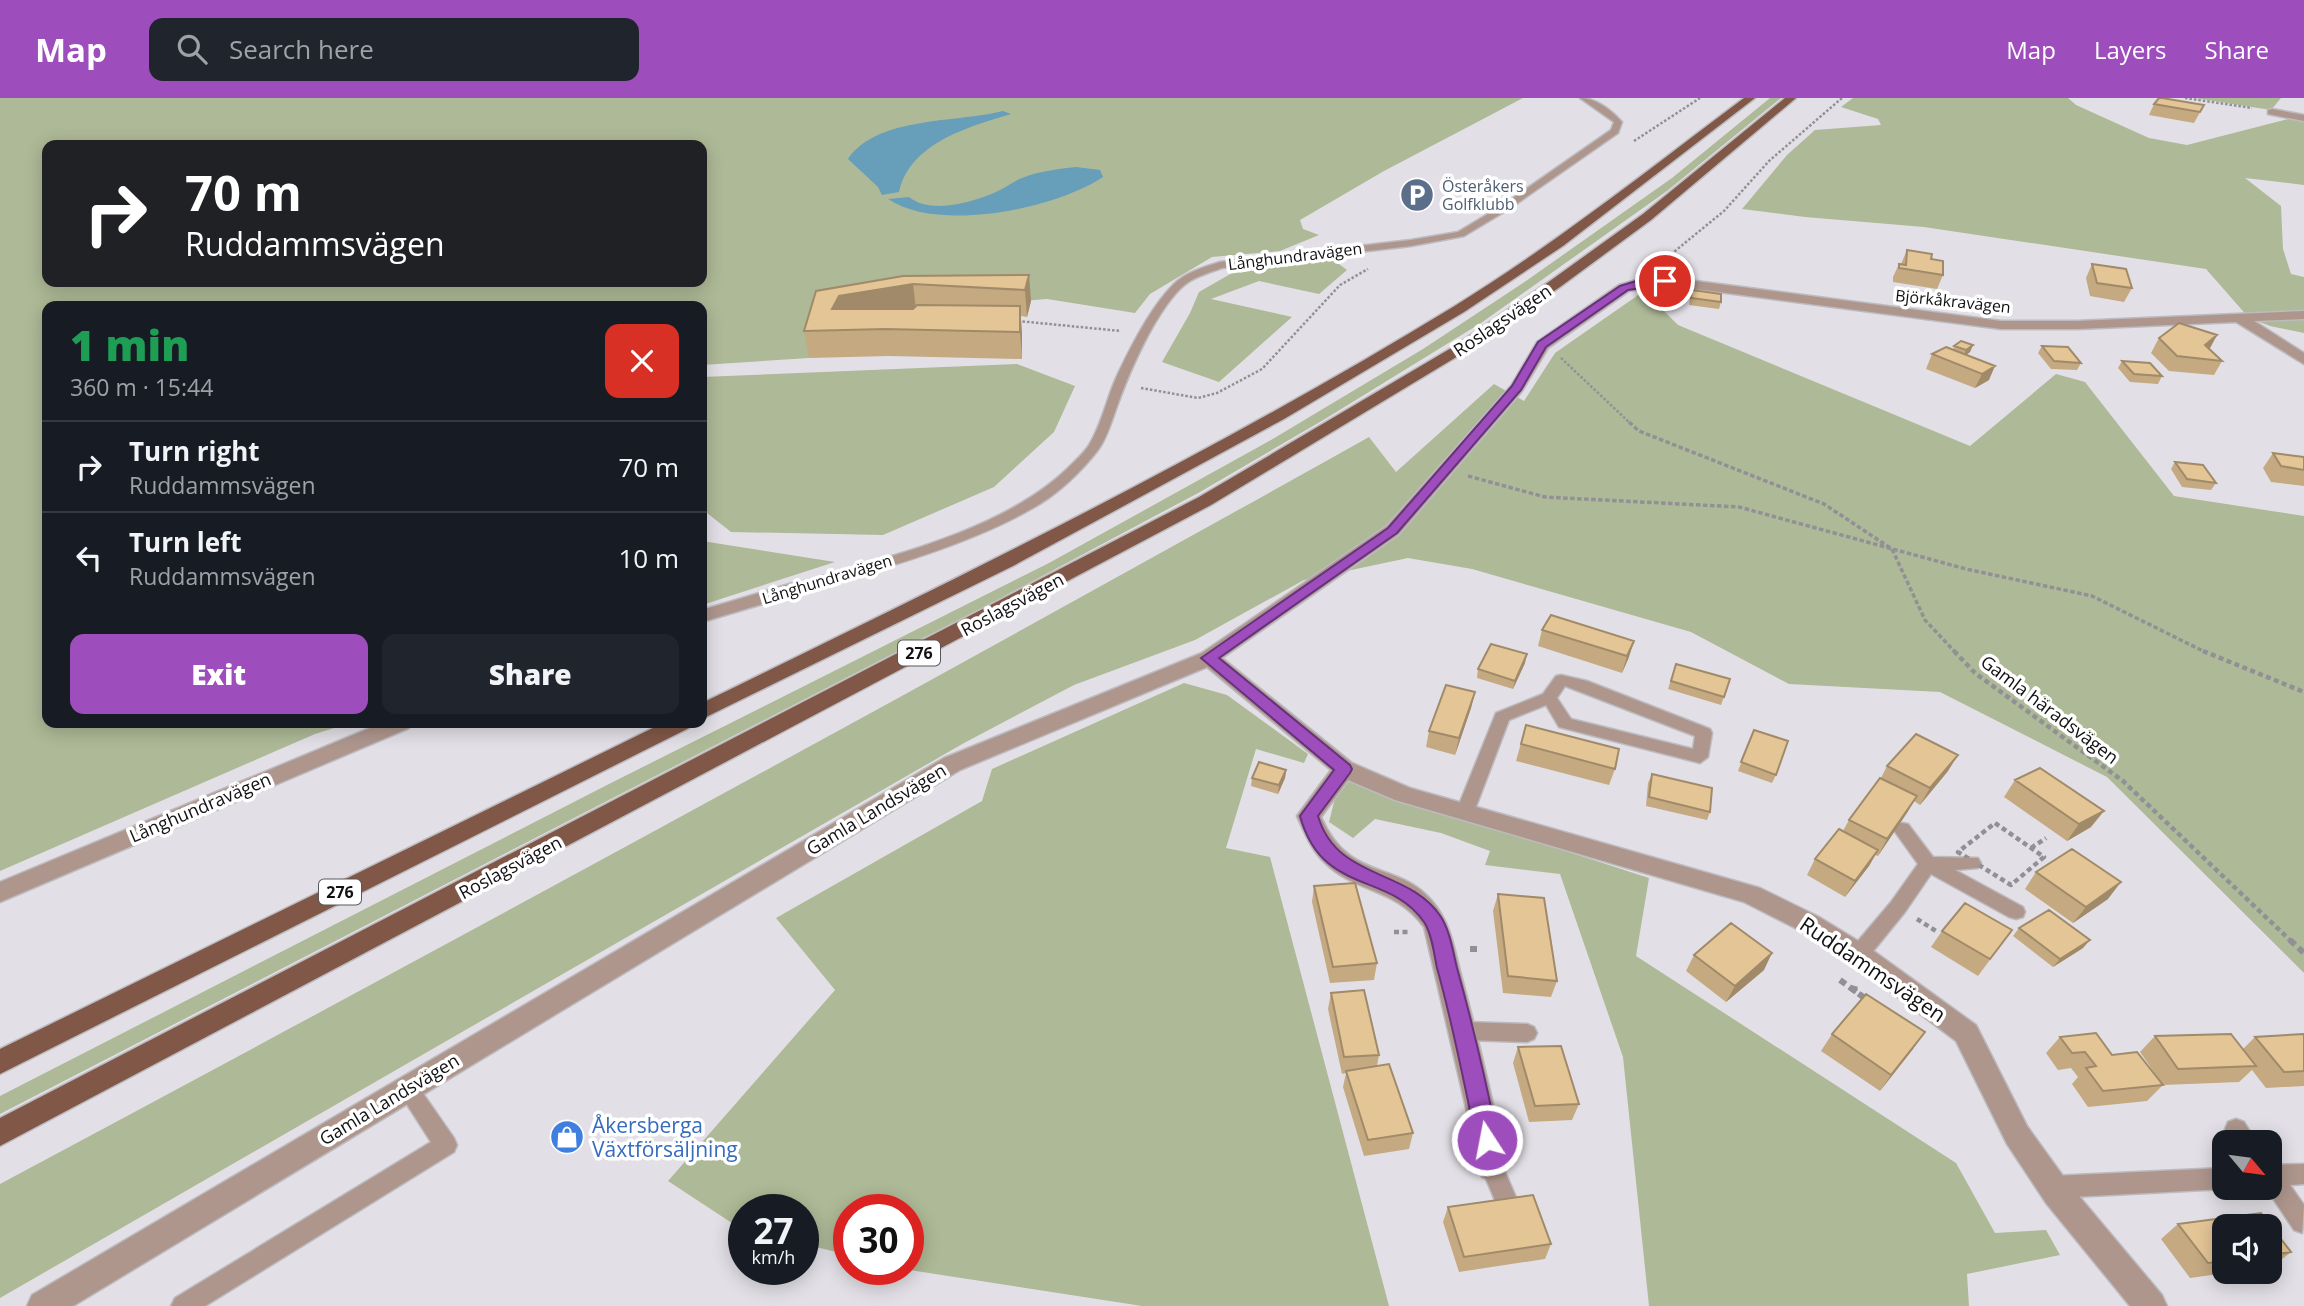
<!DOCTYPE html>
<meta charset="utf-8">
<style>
:root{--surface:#171b24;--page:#20242c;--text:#f1f3f6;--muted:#9ea1a6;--line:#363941;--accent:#9e4dbd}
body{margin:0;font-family:"Open Sans",sans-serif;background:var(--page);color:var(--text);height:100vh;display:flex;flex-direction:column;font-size:26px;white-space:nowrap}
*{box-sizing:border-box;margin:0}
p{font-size:23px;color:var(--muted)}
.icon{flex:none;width:38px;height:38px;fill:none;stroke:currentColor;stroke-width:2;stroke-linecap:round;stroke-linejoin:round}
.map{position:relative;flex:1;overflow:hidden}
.panel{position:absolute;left:42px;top:203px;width:665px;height:427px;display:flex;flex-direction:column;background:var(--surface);border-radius:14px;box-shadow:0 4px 18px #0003}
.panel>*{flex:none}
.banner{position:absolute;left:42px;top:42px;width:665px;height:147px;border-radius:14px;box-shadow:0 4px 18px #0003;background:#202124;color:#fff;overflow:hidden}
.needle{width:46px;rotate:119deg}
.tools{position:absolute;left:2212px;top:1032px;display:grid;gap:14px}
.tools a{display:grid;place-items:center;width:70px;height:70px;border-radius:14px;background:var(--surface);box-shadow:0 4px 18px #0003;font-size:35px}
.speed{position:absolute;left:728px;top:1096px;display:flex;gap:14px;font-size:35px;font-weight:700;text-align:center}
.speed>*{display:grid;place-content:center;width:91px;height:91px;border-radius:50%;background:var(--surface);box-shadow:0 4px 18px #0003;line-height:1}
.speed small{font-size:18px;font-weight:400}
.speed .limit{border:10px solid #d22;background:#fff;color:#111}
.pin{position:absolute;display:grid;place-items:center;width:60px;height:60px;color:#fff;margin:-30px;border:4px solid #fff;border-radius:50%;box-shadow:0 2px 7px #0007}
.me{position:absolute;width:77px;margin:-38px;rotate:349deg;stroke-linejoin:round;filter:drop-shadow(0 0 5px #0008)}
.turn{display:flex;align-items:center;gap:24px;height:147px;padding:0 28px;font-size:32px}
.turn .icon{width:91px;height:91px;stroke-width:2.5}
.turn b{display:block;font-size:49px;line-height:60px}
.round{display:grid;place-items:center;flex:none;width:74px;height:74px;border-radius:14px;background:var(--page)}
.headline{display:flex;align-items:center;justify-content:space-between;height:119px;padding:0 28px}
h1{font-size:42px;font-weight:800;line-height:52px;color:#1e9e55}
.primary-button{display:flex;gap:14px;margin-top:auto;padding:14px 28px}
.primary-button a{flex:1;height:80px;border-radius:14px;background:var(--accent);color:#fff;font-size:28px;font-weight:800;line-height:80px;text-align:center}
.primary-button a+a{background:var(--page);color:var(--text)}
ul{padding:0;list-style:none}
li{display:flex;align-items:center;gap:21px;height:91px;padding:0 28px;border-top:2px solid var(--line)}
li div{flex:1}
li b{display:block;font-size:26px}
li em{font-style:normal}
header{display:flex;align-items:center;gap:42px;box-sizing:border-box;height:98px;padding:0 35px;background:var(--accent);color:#fff}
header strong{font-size:33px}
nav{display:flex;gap:38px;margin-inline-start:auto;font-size:24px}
.search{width:490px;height:63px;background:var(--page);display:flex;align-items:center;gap:18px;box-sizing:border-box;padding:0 24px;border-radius:14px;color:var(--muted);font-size:26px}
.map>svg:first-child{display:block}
</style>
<header>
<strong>Map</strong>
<div class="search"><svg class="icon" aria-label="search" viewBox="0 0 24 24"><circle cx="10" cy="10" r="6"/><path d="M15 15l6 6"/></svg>Search here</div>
<nav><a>Map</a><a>Layers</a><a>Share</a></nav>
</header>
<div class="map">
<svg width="2304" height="1208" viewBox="0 0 2304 1208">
<rect width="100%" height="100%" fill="#e2e0e6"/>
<path fill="#aeb997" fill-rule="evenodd" d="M0,0H1523L1384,73L1300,122L1303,131L1319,137L1280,153L1212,159L1150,196L1135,215L1047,201L821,220L809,260L702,267V208H47V625H350L315,636L0,773ZM47,47H702V184H47Z
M1770,0H1781L1667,93L1481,225L1325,321L1200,394L997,502L0,1016V998L607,687L1049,465L1271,342L1423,251L1526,183L1672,80Z
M1853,0H2068L2076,7L2149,40L2187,47L2292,20L2304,22V87L2245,80L2281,108L2283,151L2291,176L2304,179V235L2270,228L2249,220L2206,171L1924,129L1805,119L1742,111L1787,57L1815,32L1881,27L1878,21L1841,9Z
M2195,0H2281L2271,12Z
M1332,161L1347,172L1319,196L1259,183L1211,201L1292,219L1219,284L1162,264L1190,215L1199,194L1239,171Z
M1644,193L1678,227L1970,348L2056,276L2085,284L2174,398L2304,418V875L2107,679L1940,594L1789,586L1691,534L1472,471L1408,460L1304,482L1195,542L1074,587L964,645L0,1200V1086C458,841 915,593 1369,339L1396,374L1494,286L1524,303L1555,255Z
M1017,266L1075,288L1054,334L994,389L883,437L731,434L702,411V279Z
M702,443L835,464L702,507Z
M1184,585L1227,597L1308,656L1304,665L1256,651L1226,750L1270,759L1389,1208H1142L903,1171H908V1111H849V1157L803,1146V1111H744V1133L668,1083L835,892L776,820L982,703L992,671Z
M1347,682L1649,780L1636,858L1956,1065L1995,1135L2046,1132L2060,1157L1967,1176L1969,1208H1649L1623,959L1560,776L1485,767L1490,753L1441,735L1375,721L1353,740L1329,724L1335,700Z"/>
<path fill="#679eb9" d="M1003,13L1011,16C968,29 910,45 899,94L882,97L878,89L848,61C877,18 957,25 1003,13Z
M1076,69L1100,72L1103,79C1055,111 938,135 888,101L909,99C931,117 975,104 998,93C1007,89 1014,83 1022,80C1040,73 1058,71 1076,69Z"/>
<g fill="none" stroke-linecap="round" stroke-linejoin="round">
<g stroke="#bcbbc0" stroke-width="3">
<path id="service" d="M1580,0C1596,0 1611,12 1622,24L1618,35L1509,111L1464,138L1411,148L1222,170C1208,175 1190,180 1180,191C1155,216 1131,270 1119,303C1113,318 1108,339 1098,352C1081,374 1056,398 1031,411C967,448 868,476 796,494L789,490L791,487C879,461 1001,435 1068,370C1075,363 1084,355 1089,347C1102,326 1107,299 1117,278C1130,250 1151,209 1173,187C1184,175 1204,169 1220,164L1411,142L1458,134L1503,107L1611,32L1614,24Z
M1561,577L1587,583L1710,631L1712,635L1708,659L1700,665L1559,629L1546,607L1509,622L1474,714L1471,718H1459L1456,714L1496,615L1543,596L1556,578ZM1565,588L1695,638L1693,651L1571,621L1557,600Z
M1902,725L1908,726L1933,759L1978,760L1981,765L1978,770L1955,772L2023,809L2025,814L2023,819L2016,821L2009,819L1931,776L1905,814L1866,862L1859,864L1852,862L1849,856L1852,850L1891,804L1918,766L1893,731L1896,726Z
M1465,924L1527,926L1534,929L1537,935L1534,941L1527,944L1465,942L1458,939L1455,933L1458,927Z
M408,982L415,984L454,1040L457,1047L454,1054L205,1208H171L175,1200L431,1044L397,991L401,984Z
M2236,1021L2244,1024L2257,1045H2233L2225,1031L2228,1024Z
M1492,1059L1500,1062L1518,1104L1515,1112L1507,1115L1499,1112L1481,1069L1484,1062Z
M2304,1066V1086L2290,1087L2304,1107L2302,1135L2294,1132L2266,1090H2270V1067Z
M2224,1070V1091L2053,1100L2045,1097L2042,1089L2045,1081L2053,1078Z"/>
</g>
<g stroke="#bcbbc0" stroke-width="3">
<path id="minor" d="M2272,11L2304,17V23L2268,16V12Z
M1665,179L2001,223H2077L2304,213V221L2254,223L2304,255V266L2236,224L2077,231H2001L1665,187L1629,193L1548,250L1522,293L1399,436L1222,560L1352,665L1410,690L1760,790L1819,819L1868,849L1976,927L2027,1028L2068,1085L2162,1197L2167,1208H2130L2046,1105L2007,1046L1956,943L1850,863L1801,833L1744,804L1395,702L1348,682L1321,719C1350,785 1398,762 1432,803C1451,825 1454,850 1461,877C1478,940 1493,1004 1507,1069L1502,1079L1492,1083L1482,1079L1424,829C1395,789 1355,795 1325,765C1311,752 1305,735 1297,718L1331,672L1207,569L960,672L73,1208H27L32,1197L944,660L1202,555L1387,428L1511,288L1537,244L1619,187L1636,182Z
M796,484L803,486L805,490L803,494L702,524V512Z
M382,625H412L409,630L0,804V784Z"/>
</g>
<g stroke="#bcbbc0" stroke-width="3">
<path id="primary" d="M1744,0H1755L1563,148L1464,214L1284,321L1013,468L702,621V605C956,481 1211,357 1453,209C1555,146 1648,72 1744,0Z
M1785,0H1796L1651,122L1560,189L1463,255L1211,407L0,1048V1020L1199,399L1453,249L1550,183L1643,116Z
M663,625H692L689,630L0,976V951Z"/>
</g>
<path stroke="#919095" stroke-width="2.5" stroke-dasharray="2.5 2" stroke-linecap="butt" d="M2185,0L2252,10
M1634,43L1700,0
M1664,162L1724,113L1769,63L1842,0
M1018,223L1121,233
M1561,260L1631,326
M1141,290L1198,300L1217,295L1262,271L1340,187L1368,171"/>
<path stroke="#919095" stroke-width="3.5" stroke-dasharray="4.5 2.5" stroke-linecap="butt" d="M1629,324L1639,333L1824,406L1892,451L1925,522L1956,555
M1468,378L1545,399L1739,409L1966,471L2092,498L2207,555"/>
<path stroke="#919095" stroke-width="4.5" stroke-dasharray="5 3.5" stroke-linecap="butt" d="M1954,553L1975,575L2123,683L2292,844
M2203,553L2304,594
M1995,725L2044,759L2011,787L1958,754Z
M2031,750L2046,740
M1917,821L1936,833
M1394,834H1408"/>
<path stroke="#919095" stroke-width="6" stroke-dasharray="7 4.5" stroke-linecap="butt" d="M2290,842L2304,855
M1470,851H1481
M1840,882L1867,902
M1855,888L1854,892L1866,901"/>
<use href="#service" fill="#ae968d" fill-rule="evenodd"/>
<use href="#minor" fill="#ae968d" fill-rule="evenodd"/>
<use href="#primary" fill="#815848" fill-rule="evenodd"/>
</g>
<path fill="#c4a981" d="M2154,6L2204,7L2194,25L2149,17Z
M1907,152L1943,177L1937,191L1893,184V179L1899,166H1901Z
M2092,166L2132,190L2124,204L2090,198L2086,180Z
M1029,177L1031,203L1027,219L1021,218L1022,261L889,258L809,260L804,233L816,193Z
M1692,192L1721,204L1719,211L1689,207L1690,199Z
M2217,237L2209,251L2222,263L2214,277L2169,273L2151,255L2159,240Z
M1973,247L1970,254L1966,257L1989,282L1975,290L1926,271L1932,256L1953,252L1954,248Z
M2042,248L2081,265L2077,272L2051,271L2038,255Z
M2122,263L2162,278L2158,286L2130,284L2118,270Z
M2273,355L2304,359V388L2271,384L2263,370Z
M2175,364L2216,385L2211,392L2182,389L2171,371Z
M1542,532L1629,559L1622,575L1538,548Z
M1525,565L1513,591L1477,580L1478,571Z
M1676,566L1724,599L1721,607L1668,591Z
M1475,594L1471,610L1455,657L1426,649L1429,633Z
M1526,627L1615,671L1609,687L1516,663Z
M1754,632L1776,677L1772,685L1738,673Z
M1887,668L1948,673L1920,707L1914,703L1878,758L1875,757L1869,768L1845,799L1807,777L1815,761L1843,733L1849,722L1881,680Z
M1286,672L1285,680L1278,696L1251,688L1252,680Z
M1652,676L1710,714L1707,722L1646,708L1648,685Z
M2015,682L2091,729L2067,743L2004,699Z
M2036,774L2108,801L2073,825L2025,791Z
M1314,788L1377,865L1374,882L1330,885L1312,804Z
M1498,796L1557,883L1551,899L1503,895L1493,813Z
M2019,830L2083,850L2053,869L2013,838Z
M2012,832L1978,878L1931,849L1942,833Z
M1694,857L1764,872L1726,904L1686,873Z
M1331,895L1379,957L1377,968L1413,1035L1409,1051L1364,1058L1343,989L1346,975L1342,976L1328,911Z
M1832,936L1913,951L1880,993L1821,953Z
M2304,936V988L2266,990L2252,972L2239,984L2163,987L2140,954L2155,938L2243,951L2255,939Z
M2060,939L2112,957L2163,987L2147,1003L2088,1009L2072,986L2078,979L2071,970L2058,972L2046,955Z
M1518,949L1579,1006L1572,1022L1529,1024L1513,965Z
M1448,1109L1551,1146L1545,1161L1459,1174L1443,1124Z
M2261,1115L2291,1154L2272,1169H2270V1129H2224V1174H2233L2190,1180L2161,1141L2178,1126Z"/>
<path fill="#a08a69" d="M1029,177L1031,203L1027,219L1025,192Z
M913,186L916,212L832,211L839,198Z
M1020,208L1022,235V261L1020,234Z
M2217,237L2209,252L2197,262L2205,247Z
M1973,247L1970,254L1963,259L1966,252Z
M1995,268L1989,282L1975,290L1982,276Z
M1634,543L1629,559L1622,575L1627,558Z
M1527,556L1525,565L1513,591L1515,583Z
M1475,594L1471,610L1455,657L1459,640Z
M1958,657L1948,673L1920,707L1930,690Z
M1286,672L1285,680L1278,696L1279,687Z
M1917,698L1907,715L1878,758L1887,741Z
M2104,713L2091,729L2067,743L2079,726Z
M1878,752L1869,768L1845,799L1855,783Z
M2121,784L2108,801L2073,825L2086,809Z
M2090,842L2083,850L2053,869L2060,861Z
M1772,855L1764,872L1726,904L1735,888Z
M1925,934L1913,951L1880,993L1891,977Z"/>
<path fill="#e4c596" stroke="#a08a69" stroke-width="2" d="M2159,0H2162L2204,7L2200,14L2154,6Z
M1907,152L1932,156L1931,161L1943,163V177L1899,170V166L1906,167Z
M2092,166L2126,171L2132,190L2097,185Z
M1029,177L1025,192L913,186L839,198L832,211H913L917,207L1020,208V234L885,231L804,233L816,193L903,178Z
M1692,192L1721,196V204L1691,200Z
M2179,225L2217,237L2205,247L2222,263L2177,258L2159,240Z
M1961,243L1973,247L1966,252L1954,248Z
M2042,248L2068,249L2081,265L2054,263Z
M1946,249L1995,268L1982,276L1932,256Z
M2122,263L2150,265L2162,278L2134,276Z
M2273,355L2304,359V372L2281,368Z
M2175,364L2203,367L2216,385L2187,381Z
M1551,517L1634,543L1627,558L1542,532Z
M1491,546L1527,556L1515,583L1478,571Z
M1676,566L1730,581L1724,599L1671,583Z
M1446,587L1475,594L1459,640L1429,633Z
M1526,627L1619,651L1615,671L1521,646Z
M1754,632L1788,643L1776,677L1741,664Z
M1916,636L1958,657L1930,690L1887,668Z
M1259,664L1286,672L1279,687L1252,680Z
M2040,670L2104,713L2079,726L2015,682Z
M1652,676L1712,690L1710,714L1649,699Z
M1880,680L1917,698L1887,741L1849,722Z
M1839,731L1878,752L1855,783L1815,761Z
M2072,751L2121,784L2086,809L2036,774Z
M1355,785L1377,865L1333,869L1314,788Z
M1498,796L1544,800L1557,883L1508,878Z
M1965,805L2012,832L1990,861L1942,833Z
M2049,812L2090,842L2060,861L2019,830Z
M1731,825L1772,855L1735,888L1694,857Z
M1364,892L1379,957L1344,959L1331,895Z
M1866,896L1925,934L1891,977L1832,936Z
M2096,935L2112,957L2137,954L2163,987L2103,993L2086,970L2096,968L2085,954L2072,955L2060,939Z
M2231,936L2256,968L2178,971L2155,938Z
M2304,936V973L2284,974L2255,939Z
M1561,948L1579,1006L1535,1008L1518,949Z
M1389,966L1413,1035L1368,1042L1346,973Z
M1533,1097L1551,1146L1464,1159L1448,1109Z
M2261,1115L2291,1154L2270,1157V1129H2224V1163L2208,1165L2178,1126Z"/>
<path fill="#9e4dbd" stroke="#67327b" stroke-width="2" d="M1669,181V186L1628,192L1546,249L1521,292L1397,435L1219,560L1350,667L1352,671L1350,675L1318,718C1337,783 1409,770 1441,819C1450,833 1453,854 1457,870C1473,927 1486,984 1498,1042L1495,1049L1487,1052L1479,1049L1476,1042C1464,984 1453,927 1437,870C1434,856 1432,836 1424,824C1389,773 1322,798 1300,718L1334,672L1201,560L1388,430L1512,288L1538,244L1620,188L1636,183Z"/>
<defs>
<g id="parking-disc" transform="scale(1.75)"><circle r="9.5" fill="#5c6f8a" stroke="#fff"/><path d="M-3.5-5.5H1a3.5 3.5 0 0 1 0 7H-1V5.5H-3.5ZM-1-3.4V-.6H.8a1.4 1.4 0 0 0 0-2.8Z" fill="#fff"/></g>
<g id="shop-disc" transform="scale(1.75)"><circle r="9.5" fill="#3f7fe0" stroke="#fff"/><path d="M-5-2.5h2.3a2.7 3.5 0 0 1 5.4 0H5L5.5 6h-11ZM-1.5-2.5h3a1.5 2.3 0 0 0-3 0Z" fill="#fff"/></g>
</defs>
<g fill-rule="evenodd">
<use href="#parking-disc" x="1417" y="97"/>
<use href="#shop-disc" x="567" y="1039"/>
</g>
<g text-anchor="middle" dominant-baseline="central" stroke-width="7" stroke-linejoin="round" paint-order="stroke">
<g font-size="16" fill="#4e5e75" stroke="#fff" text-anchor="start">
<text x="1442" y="88">Österåkers<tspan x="1442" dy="18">Golfklubb</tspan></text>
</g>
<g font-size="16" fill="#111013" stroke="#fff">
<text transform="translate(1295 158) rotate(-7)">Långhundravägen</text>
<text transform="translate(1953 203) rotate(6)">Björkåkravägen</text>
<text transform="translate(827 481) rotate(-17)">Långhundravägen</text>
</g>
<g fill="#fff" stroke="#58585a" stroke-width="2">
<rect x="898" y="542.5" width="42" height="25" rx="5"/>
<rect x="319" y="781.5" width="42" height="25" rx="5"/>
</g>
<g font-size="16" font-weight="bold" fill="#111013">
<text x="919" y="555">276</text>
<text x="340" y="794">276</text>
</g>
<g font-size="18" fill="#111013" stroke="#fff">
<text transform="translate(1502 222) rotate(-34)">Roslagsvägen</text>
<text transform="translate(1012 506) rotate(-28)">Roslagsvägen</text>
<text transform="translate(2050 611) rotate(37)">Gamla häradsvägen</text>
<text transform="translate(200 709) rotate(-23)">Långhundravägen</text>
<text transform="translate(876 711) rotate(-31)">Gamla Landsvägen</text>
<text transform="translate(510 769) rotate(-28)">Roslagsvägen</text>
<text transform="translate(389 1001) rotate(-31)">Gamla Landsvägen</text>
</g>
<g font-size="21" fill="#111013" stroke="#fff">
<text transform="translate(1873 871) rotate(34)">Ruddammsvägen</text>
</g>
<g font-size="21" fill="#366cbe" stroke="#fff" text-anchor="start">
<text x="592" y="1027">Åkersberga<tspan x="592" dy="24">Växtförsäljning</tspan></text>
</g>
</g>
</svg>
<div class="tools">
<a><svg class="needle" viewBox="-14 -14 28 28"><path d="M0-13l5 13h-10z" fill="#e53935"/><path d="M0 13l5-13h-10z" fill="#9ea1a6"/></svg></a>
<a><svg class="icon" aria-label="sound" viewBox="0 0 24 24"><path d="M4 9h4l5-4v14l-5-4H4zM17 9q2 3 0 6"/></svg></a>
</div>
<div class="speed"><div>27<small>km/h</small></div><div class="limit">30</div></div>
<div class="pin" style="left:1665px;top:183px;background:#d93025"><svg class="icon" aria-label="arrive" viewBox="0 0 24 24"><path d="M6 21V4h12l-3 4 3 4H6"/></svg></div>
<svg class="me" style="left:1487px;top:1042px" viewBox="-20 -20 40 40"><circle r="17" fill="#9e4dbd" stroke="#fff" stroke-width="3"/><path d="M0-11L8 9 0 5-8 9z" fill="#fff"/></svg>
<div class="banner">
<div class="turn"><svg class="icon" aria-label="right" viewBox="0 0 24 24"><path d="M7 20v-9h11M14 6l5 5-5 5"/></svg><div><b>70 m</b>Ruddammsvägen</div></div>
</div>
<section class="panel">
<div class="headline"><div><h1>1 min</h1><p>360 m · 15:44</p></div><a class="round" style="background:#d93025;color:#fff"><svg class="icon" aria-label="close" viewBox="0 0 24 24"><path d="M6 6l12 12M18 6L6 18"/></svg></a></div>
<ul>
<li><svg class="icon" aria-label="right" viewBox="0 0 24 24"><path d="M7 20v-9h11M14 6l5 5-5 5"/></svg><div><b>Turn right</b><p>Ruddammsvägen</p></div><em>70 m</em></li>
<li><svg class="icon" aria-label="left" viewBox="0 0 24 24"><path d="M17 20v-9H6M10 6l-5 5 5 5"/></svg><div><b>Turn left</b><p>Ruddammsvägen</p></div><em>10 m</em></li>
</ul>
<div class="primary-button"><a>Exit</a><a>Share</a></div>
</section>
</div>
